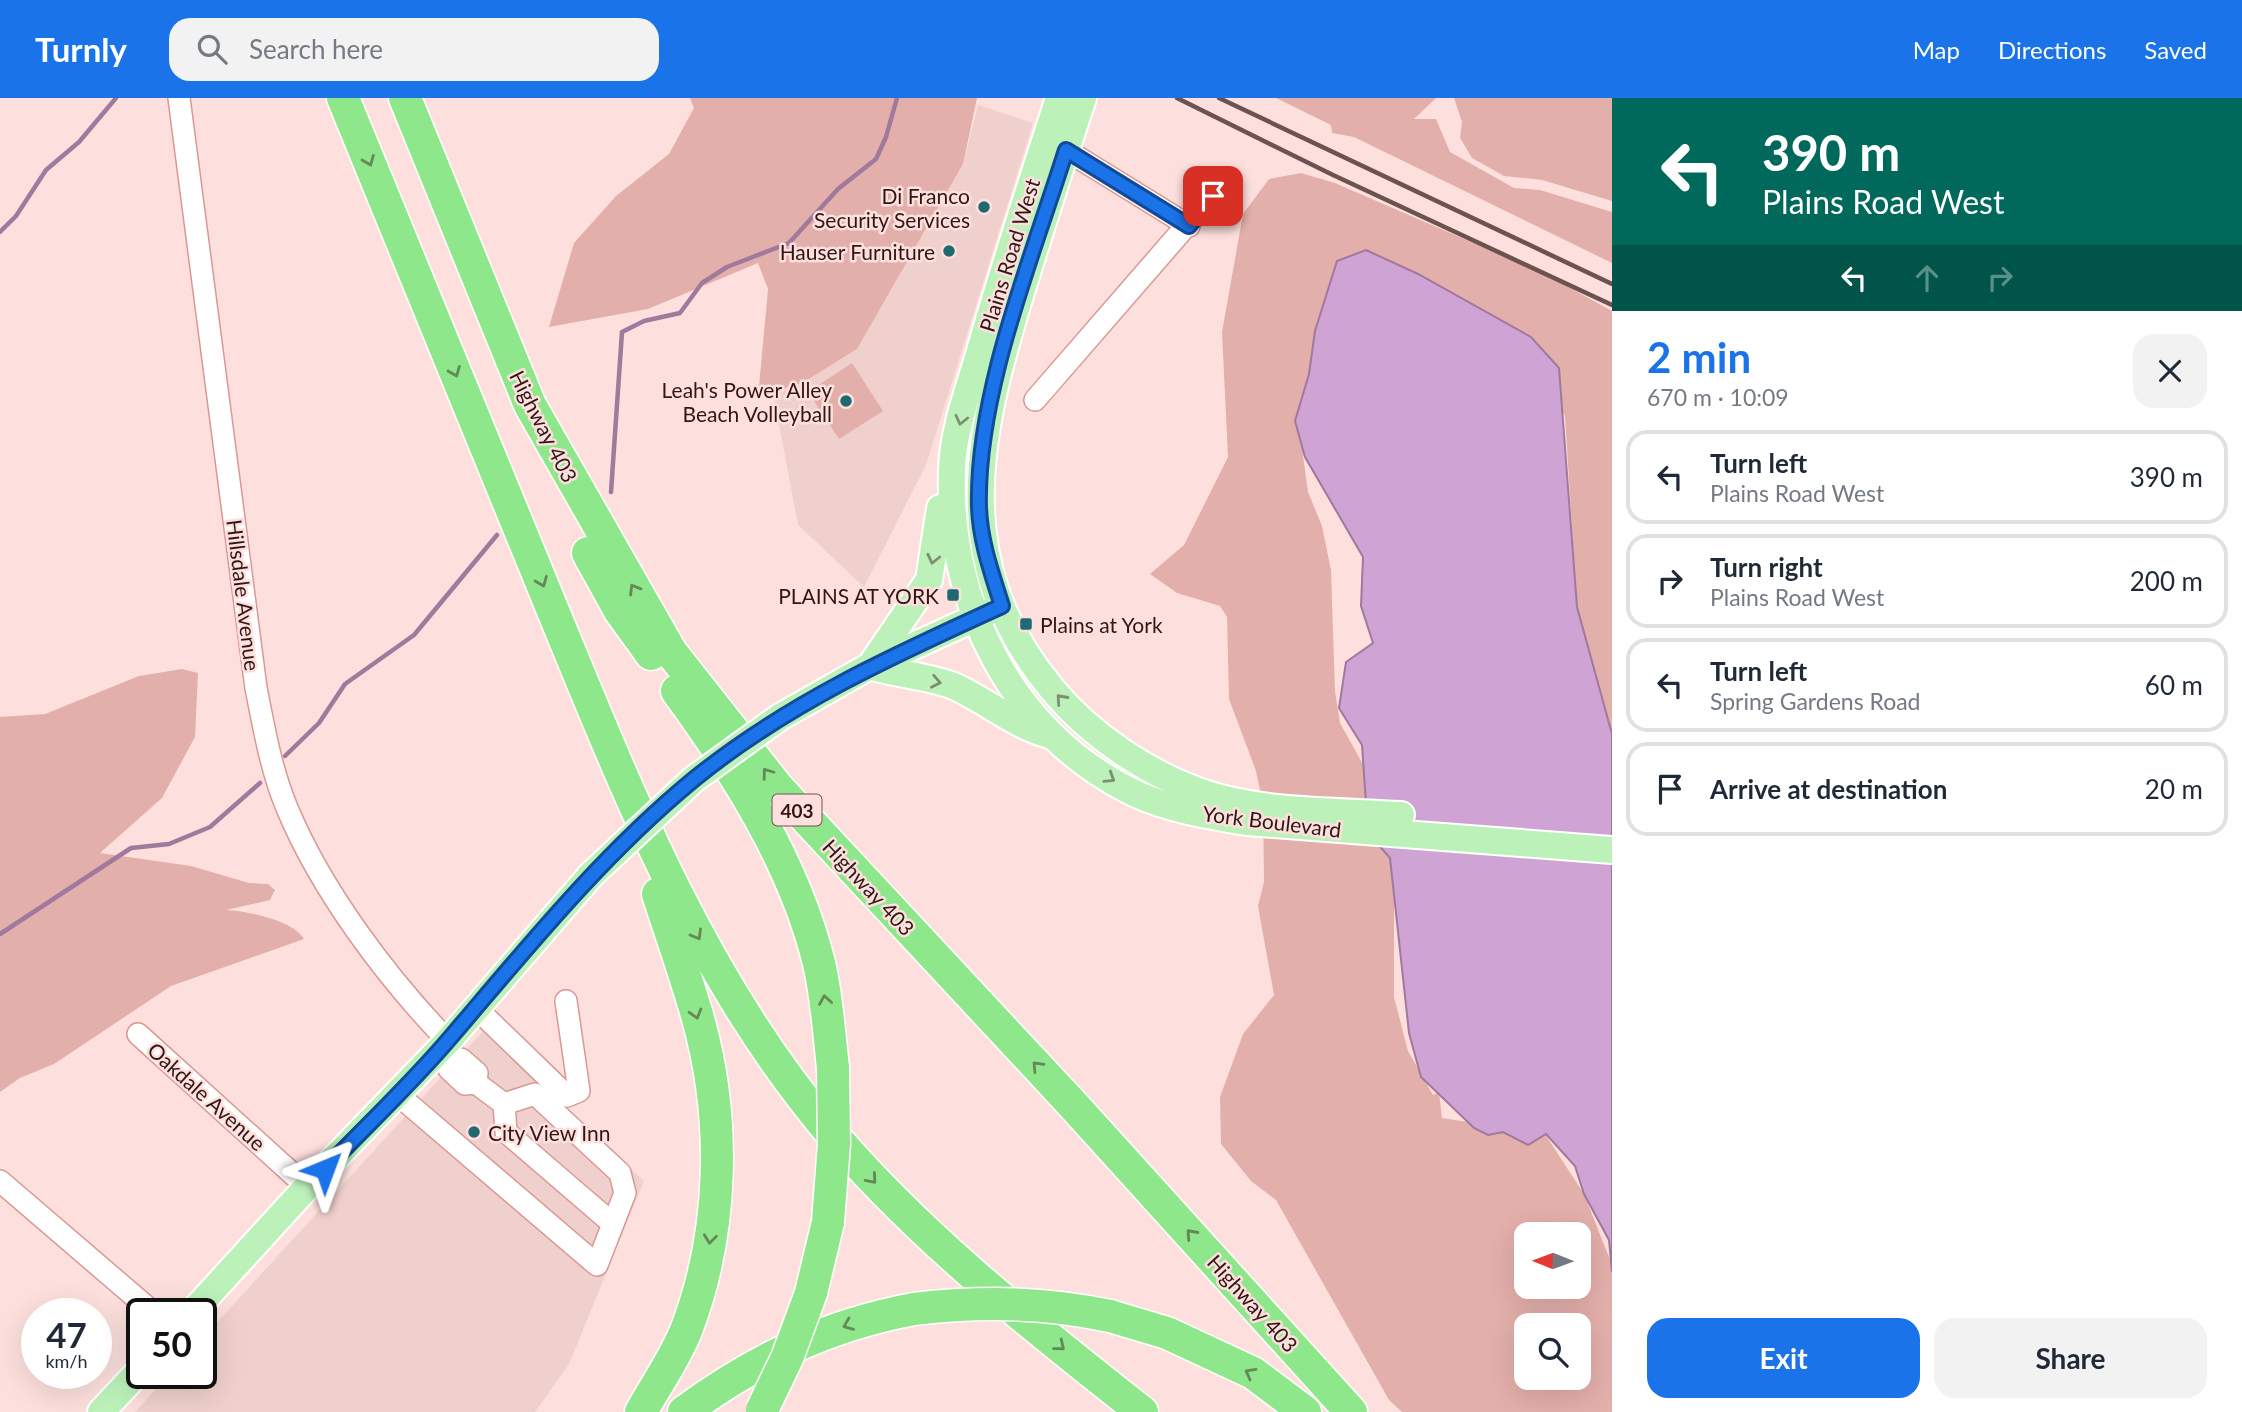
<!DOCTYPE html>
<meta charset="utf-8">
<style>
:root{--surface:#fff;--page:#f2f2f3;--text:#1f2937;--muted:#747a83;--line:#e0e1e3;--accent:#1a73e8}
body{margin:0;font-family:Lato,sans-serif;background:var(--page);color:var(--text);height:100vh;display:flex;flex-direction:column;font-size:26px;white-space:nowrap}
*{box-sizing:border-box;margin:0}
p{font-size:23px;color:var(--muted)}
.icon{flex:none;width:38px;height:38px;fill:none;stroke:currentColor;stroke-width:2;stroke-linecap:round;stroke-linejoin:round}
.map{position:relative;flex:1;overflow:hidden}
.drawer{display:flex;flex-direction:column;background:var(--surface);width:630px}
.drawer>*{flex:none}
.banner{background:#00695c;color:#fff;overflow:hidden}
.needle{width:46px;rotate:271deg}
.tools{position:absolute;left:1514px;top:1124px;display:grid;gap:14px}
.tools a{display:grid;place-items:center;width:77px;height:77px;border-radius:14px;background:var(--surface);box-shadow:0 7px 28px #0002;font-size:35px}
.speed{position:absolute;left:21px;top:1200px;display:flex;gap:14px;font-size:35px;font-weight:700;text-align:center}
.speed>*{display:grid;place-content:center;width:91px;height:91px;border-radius:50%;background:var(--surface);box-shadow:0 7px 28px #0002;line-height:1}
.speed small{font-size:18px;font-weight:400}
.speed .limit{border:4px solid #111;border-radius:10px;background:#fff;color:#111}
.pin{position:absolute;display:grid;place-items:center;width:60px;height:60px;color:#fff;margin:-30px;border-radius:14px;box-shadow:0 4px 10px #0006}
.me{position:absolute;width:77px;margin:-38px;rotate:44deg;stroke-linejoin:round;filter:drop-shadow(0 0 5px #0008)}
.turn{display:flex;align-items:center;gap:24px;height:147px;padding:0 35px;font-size:32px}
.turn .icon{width:91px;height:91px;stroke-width:2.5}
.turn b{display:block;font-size:49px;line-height:60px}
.lanes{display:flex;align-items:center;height:66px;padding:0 35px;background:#0003;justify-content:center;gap:35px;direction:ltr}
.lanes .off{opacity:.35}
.round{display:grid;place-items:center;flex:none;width:74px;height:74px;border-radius:21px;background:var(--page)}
.overview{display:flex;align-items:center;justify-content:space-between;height:119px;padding:0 35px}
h1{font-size:42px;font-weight:700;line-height:52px;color:var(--accent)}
.primary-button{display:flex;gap:14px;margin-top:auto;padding:14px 35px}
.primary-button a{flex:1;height:80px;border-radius:21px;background:var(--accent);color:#fff;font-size:28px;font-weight:700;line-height:80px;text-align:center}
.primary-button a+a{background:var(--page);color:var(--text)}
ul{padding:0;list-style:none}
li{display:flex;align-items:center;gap:21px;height:94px;margin:0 14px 10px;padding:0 21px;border:4px solid var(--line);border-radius:21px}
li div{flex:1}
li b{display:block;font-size:26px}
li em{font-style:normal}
header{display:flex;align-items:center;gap:42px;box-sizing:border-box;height:98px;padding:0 35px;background:var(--accent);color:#fff}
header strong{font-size:33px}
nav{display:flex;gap:38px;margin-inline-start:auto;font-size:24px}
.search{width:490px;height:63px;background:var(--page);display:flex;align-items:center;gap:18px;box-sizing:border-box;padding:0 24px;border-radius:21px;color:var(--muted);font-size:26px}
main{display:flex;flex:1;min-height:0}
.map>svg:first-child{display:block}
</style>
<header>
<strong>Turnly</strong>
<div class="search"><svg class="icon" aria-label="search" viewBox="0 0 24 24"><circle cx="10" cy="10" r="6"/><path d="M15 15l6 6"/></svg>Search here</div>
<nav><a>Map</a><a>Directions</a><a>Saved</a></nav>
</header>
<main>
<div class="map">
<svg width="1612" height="1314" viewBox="0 0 1612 1314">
<rect width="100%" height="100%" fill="#fde0de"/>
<path fill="#f0d0cd" d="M978,7L1033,25L926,367L864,489L798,427L773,294L804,284L857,251L963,66Z
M483,933L644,1083L569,1266L535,1314H135L170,1276H201V1242Z"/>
<path fill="#e3afab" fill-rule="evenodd" d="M690,0H977L963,66L857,251L804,284L773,294L759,288L768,191L758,165L648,211L549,229L574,145L616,98L669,56L694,10Z
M1276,0H1436L1414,21H1436L1450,54L1514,90L1540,92L1612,114V165L1354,39L1332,35L1331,27Z
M1454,0H1612V103L1542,82L1504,78L1472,60L1460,40L1462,24Z
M1301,75L1335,85L1545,176L1612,213V636L1577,509L1565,318L1520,233L1436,187L1310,272L1303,358L1308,394L1322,428L1331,472L1335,593L1340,625L1394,722V899L1408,953L1433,997L1439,994L1442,1020L1545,1036L1584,1096L1612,1167V1314H1402L1389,1302L1276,1102L1251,1083L1221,1046L1220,999L1243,936L1274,897L1258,808L1264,784L1263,707L1256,673L1229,601L1227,519L1220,508L1177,495L1150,476L1184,447L1228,359L1222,234L1243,116L1269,81ZM1526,1136H1578V1188H1526ZM1526,1227H1578V1279H1526Z
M852,265L883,313L839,341L808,294Z
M182,571L198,575L195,639L162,700L100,755L191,768L249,785L268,786L275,792L270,802L226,812C247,813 293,822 304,841L171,888L54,966L20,980L0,994V619L45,616L139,578Z"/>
<path fill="#d0a3d5" stroke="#a0799c" stroke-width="2" d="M1366,152L1418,176L1531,239L1559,270L1577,509L1612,636V1174L1609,1142L1584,1096L1575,1068L1546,1036L1528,1047L1503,1034L1488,1037L1474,1030L1421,979L1409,935L1390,760L1368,735L1362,647L1339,610L1346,564L1373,545L1361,508L1363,459L1305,359L1295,323L1309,276L1315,233L1337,163Z"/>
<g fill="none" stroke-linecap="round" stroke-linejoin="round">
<path stroke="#a0799c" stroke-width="4.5" d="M0,134L16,118L46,72L79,44L116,0
M611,394L622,234L644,223L680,215L702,185L727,169L789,145L838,91L876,61L886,39L897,0
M285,658L319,625L345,586L414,537L497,437
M0,836L131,750L169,746L210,729L260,685"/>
<g stroke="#da9894" stroke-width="24">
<path id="minor" d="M179,0L256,590C264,630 271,672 287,710C321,792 386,879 448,943
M1066,52L1189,128
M1035,302L1226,82
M476,910L567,998L579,993L566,903
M138,936L307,1089
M440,951L451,961H461L477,975L476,985L465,986L449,971L451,961
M397,996L597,1167L625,1095L620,1075L535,996L504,1006L476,985
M504,1006L506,1034L613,1126
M0,1083L155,1216"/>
</g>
<g stroke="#fff" stroke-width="30">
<path id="major" d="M1059,0C1032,84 1004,168 980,253C969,291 953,332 952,372C947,505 1011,635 1134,695C1168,711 1210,718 1247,724L1612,752
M1083,0C1063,60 1044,121 1025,181C980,327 943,460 1052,591C1091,638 1149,677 1207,696C1267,715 1338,713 1401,717
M871,567L929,482L940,410
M870,568C898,577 931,578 956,589C988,604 1016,628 1049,637
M780,619L870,568L988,514
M191,1216L307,1089L448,943L591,777
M101,1314L142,1270"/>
</g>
<g stroke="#fff" stroke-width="35">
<path id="highway" d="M343,0C412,168 480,335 549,503C624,685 695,870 822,1024C914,1135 1029,1225 1142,1314
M405,0L530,307L671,554L778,690L1075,1009L1351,1314
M588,455L620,513L651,556
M677,593C737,675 794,765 819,865C827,899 829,935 833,970
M811,1195L828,1124
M1110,1218L1167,1235L1253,1275L1305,1314
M641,1314C656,1287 676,1259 687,1230C724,1132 726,1018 697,917C685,876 671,836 658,796
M684,1314C755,1262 827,1227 914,1211"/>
</g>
<use href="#minor" stroke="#fff" stroke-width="21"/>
<use href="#major" stroke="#bcf1b9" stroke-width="26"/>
<use href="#highway" stroke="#8fe78b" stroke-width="32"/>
<path stroke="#6c5250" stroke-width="4.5" d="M1177,0L1333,77L1612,207
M1219,0L1612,186"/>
<g stroke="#fff" stroke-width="30" stroke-linecap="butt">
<path id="major-bridge" d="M591,777L694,681L780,619"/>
</g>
<g stroke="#fff" stroke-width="35" stroke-linecap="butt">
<path id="highway-bridge" d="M828,1124L834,1046L833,970
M914,1211C980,1203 1045,1204 1110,1218
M762,1312L787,1260L811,1195"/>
</g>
<use href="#major-bridge" stroke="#bcf1b9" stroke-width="26"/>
<use href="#highway-bridge" stroke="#8fe78b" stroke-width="32"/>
</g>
<defs><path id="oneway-chevron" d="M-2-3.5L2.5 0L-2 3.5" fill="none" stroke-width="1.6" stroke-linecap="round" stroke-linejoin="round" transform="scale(1.75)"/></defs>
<g stroke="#648956">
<use href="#oneway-chevron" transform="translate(369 63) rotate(68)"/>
<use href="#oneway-chevron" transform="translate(455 274) rotate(68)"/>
<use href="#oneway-chevron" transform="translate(542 484) rotate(68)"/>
<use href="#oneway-chevron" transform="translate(634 491) rotate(-121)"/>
<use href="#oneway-chevron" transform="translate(767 675) rotate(-126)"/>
<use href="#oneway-chevron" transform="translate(697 837) rotate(60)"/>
<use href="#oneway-chevron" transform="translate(825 902) rotate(-99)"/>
<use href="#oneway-chevron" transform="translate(696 916) rotate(74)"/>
<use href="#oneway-chevron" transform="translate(1037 968) rotate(-133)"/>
<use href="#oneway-chevron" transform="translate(872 1081) rotate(49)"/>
<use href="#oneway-chevron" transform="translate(1191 1136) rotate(-132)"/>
<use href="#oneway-chevron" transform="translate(710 1141) rotate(97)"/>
<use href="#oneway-chevron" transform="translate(848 1227) rotate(158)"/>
<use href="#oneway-chevron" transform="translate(1060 1248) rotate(39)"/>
<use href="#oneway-chevron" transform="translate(1250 1275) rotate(-151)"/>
</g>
<g stroke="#7d8f70">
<use href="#oneway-chevron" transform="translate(961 322) rotate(103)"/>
<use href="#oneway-chevron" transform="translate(933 461) rotate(103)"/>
<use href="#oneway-chevron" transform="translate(936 584) rotate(11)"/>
<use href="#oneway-chevron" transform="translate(1061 601) rotate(-132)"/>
<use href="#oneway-chevron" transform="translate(1110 680) rotate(32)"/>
</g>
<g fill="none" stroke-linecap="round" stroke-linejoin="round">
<g stroke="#114b97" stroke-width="18">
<path id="route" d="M325,1071C366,1028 411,986 450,940C527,850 601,758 693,682C786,606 894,557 1002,508C992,476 980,443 979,409C976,296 1032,160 1066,52L1189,128L1213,98"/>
</g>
<use href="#route" stroke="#1a73e8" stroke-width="12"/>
</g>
<g fill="#1e6a70" stroke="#fde0de" stroke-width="2.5">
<circle cx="984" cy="109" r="7"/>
<circle cx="949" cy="153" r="7"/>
<circle cx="846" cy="303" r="7"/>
<rect x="946" y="490" width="14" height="14" rx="3.5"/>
<rect x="1019" y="519" width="14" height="14" rx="3.5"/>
<circle cx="474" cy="1034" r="7"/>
</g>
<g text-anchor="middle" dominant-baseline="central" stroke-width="5" stroke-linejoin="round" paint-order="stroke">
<rect fill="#fde0de" stroke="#6e5352" stroke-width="2" x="772.5" y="696.5" width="49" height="31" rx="5"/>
<g font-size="19" font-weight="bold" fill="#301716">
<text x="797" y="712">403</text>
</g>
<g font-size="21" fill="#301716" stroke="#fde0de" text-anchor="end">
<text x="970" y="97">Di Franco<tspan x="970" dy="24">Security Services</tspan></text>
<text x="935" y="153">Hauser Furniture</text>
<text x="832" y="291">Leah's Power Alley<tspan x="832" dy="24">Beach Volleyball</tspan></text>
<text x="939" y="497">PLAINS AT YORK</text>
<text x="1040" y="526" text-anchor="start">Plains at York</text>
<text x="488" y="1034" text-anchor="start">City View Inn</text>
</g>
<g font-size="21" fill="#301716" stroke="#fde0de">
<text transform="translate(1009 157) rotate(-73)">Plains Road West</text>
<text transform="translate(544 328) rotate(63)">Highway 403</text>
<text transform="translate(244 497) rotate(83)">Hillsdale Avenue</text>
<text transform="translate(1272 723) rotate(7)">York Boulevard</text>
<text transform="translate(869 789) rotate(47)">Highway 403</text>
<text transform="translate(207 998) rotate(42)">Oakdale Avenue</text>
<text transform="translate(1253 1205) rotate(48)">Highway 403</text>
</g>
</g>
</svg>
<div class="tools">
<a><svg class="needle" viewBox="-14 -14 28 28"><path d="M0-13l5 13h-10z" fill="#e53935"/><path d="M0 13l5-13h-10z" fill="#747a83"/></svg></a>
<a><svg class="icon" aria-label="search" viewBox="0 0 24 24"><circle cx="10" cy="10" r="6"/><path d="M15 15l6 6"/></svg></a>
</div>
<div class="speed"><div>47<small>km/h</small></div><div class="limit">50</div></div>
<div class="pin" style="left:1213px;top:98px;background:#d93025"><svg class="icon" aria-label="arrive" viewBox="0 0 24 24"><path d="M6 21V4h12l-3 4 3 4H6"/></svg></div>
<svg class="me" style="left:325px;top:1071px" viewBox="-20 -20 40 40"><path d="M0-17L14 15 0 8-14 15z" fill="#1a73e8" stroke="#fff" stroke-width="4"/></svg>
</div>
<section class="drawer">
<div class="banner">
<div class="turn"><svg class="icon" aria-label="left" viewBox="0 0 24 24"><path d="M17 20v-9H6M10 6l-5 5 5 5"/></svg><div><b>390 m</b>Plains Road West</div></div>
<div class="lanes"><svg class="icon" aria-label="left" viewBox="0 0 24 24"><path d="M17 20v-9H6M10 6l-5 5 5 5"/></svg><svg class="icon off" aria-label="ahead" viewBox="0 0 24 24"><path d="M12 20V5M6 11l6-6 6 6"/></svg><svg class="icon off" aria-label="right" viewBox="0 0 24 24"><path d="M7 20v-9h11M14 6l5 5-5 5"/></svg></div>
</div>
<div class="overview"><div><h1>2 min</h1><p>670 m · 10:09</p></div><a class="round"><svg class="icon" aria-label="close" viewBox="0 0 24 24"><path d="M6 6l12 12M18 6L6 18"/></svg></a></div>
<ul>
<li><svg class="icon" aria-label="left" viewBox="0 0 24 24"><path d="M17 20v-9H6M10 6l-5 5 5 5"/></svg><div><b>Turn left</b><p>Plains Road West</p></div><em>390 m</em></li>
<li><svg class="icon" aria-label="right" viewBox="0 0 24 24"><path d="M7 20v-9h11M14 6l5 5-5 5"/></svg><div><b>Turn right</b><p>Plains Road West</p></div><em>200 m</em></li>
<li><svg class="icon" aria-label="left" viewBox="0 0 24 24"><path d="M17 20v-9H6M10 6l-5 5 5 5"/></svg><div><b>Turn left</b><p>Spring Gardens Road</p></div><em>60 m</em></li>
<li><svg class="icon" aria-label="arrive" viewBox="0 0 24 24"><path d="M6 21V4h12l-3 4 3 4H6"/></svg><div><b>Arrive at destination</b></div><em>20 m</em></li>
</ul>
<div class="primary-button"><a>Exit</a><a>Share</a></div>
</section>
</main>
